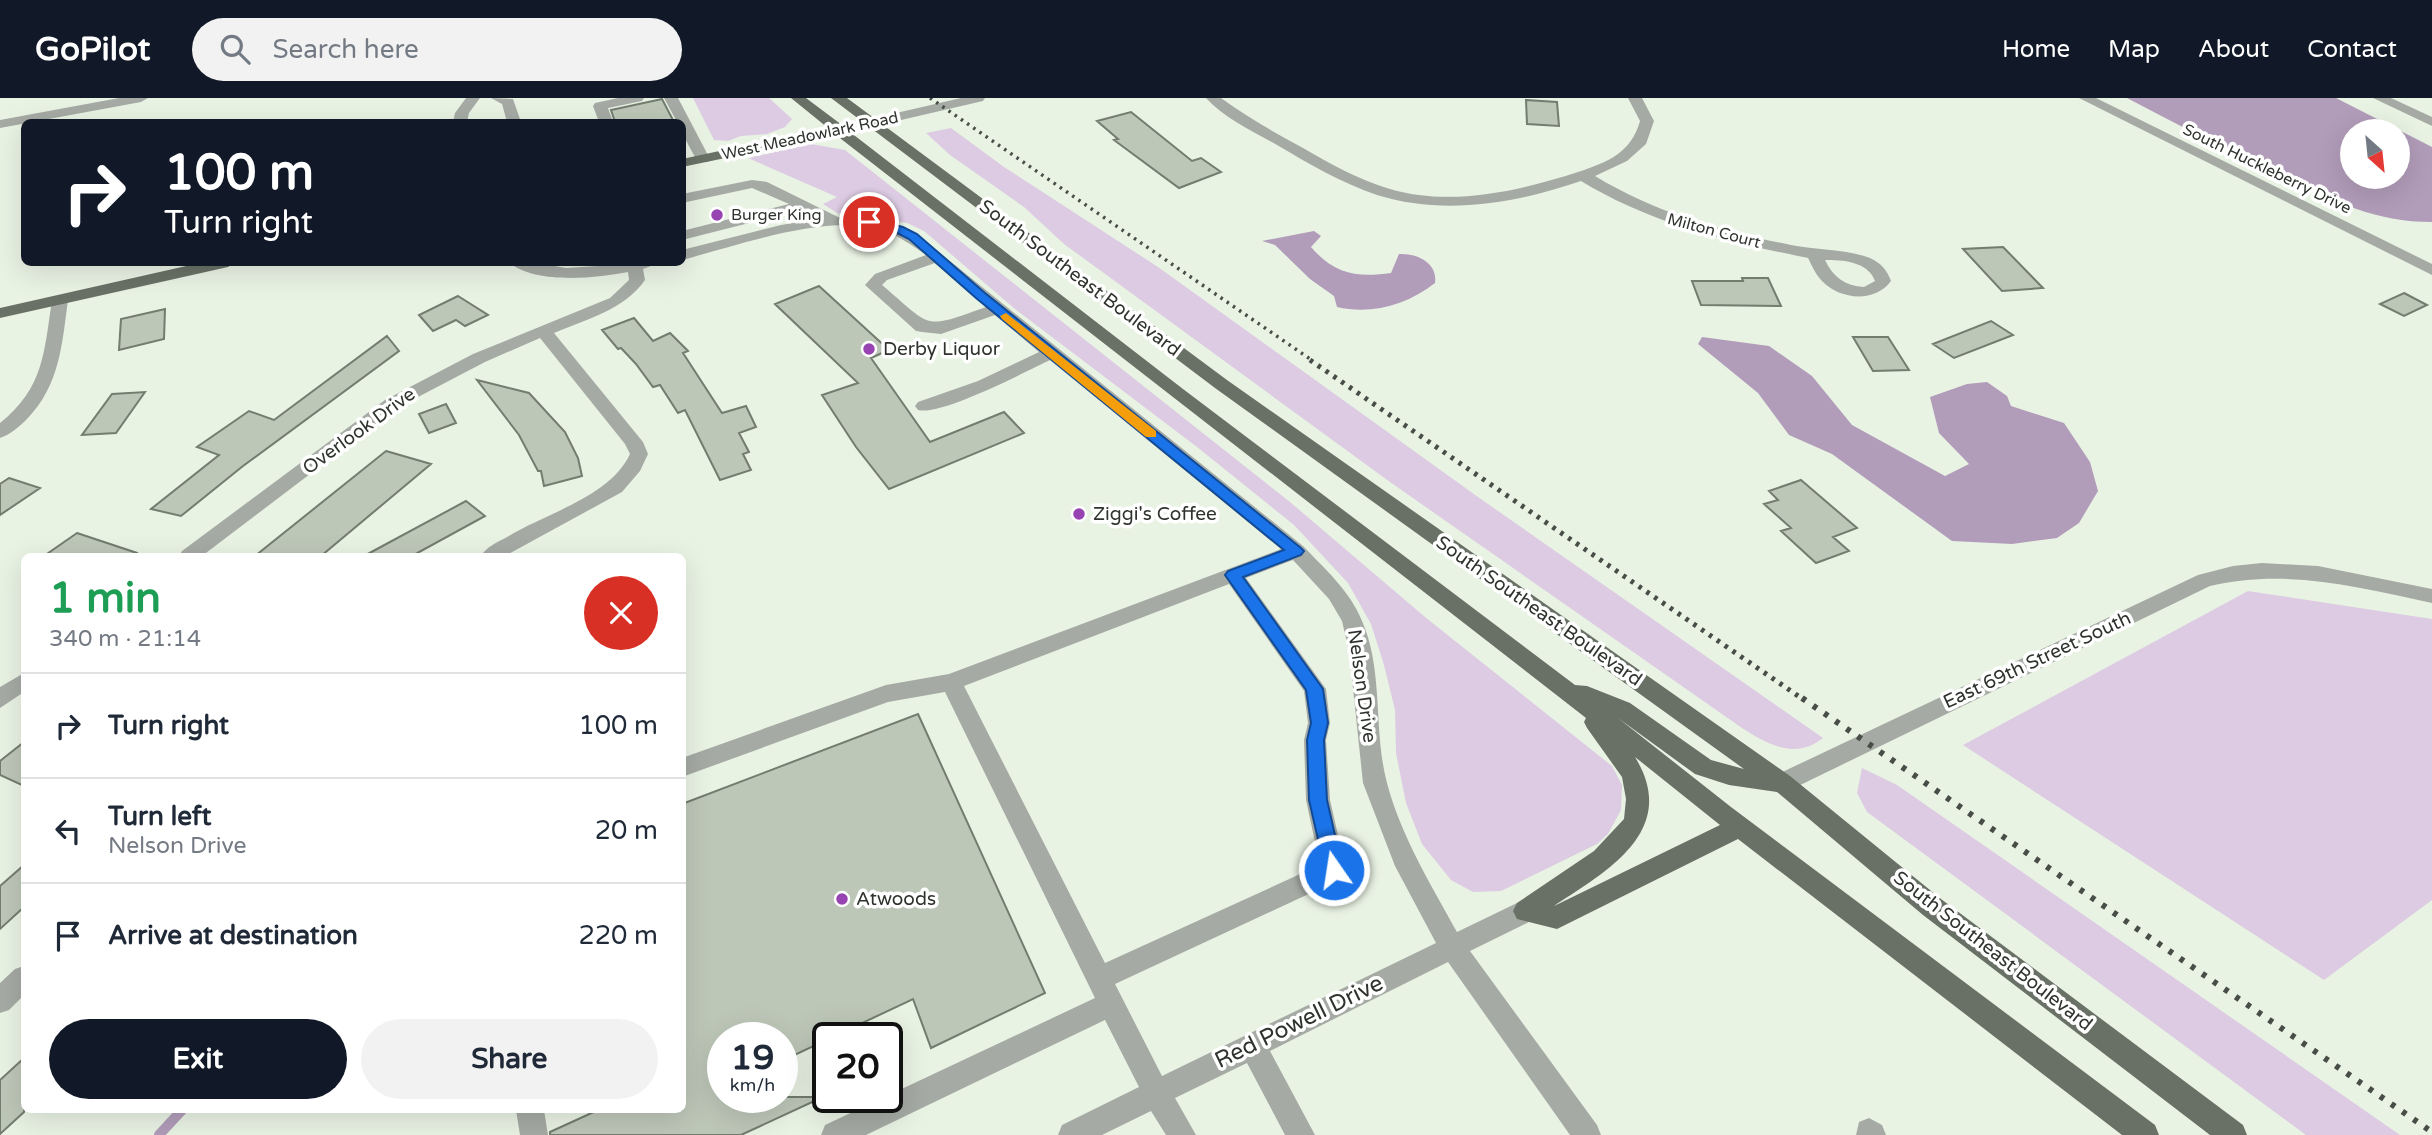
<!DOCTYPE html>
<meta charset="utf-8">
<style>
:root{--surface:#fff;--page:#f2f2f3;--text:#1f2937;--muted:#747a83;--line:#e0e1e3;--accent:#111827}
body{margin:0;font-family:"Varela Round",sans-serif;background:var(--page);color:var(--text);height:100vh;display:flex;flex-direction:column;font-size:26px;white-space:nowrap}
*{box-sizing:border-box;margin:0}
p{font-size:23px;color:var(--muted)}
.icon{flex:none;width:38px;height:38px;fill:none;stroke:currentColor;stroke-width:2;stroke-linecap:round;stroke-linejoin:round}
.map{position:relative;flex:1;overflow:hidden}
.drawer{position:absolute;left:21px;top:455px;width:665px;height:560px;display:flex;flex-direction:column;background:var(--surface);border-radius:10px;box-shadow:0 7px 28px #0002}
.drawer>*{flex:none}
.hud{position:absolute;left:21px;top:21px;width:665px;height:147px;border-radius:10px;box-shadow:0 7px 28px #0002;background:#111827;color:#fff;overflow:hidden}
.needle{width:46px;rotate:153deg}
.tools{position:absolute;left:2340px;top:21px;display:grid;gap:14px}
.tools a{display:grid;place-items:center;width:70px;height:70px;border-radius:50%;background:var(--surface);box-shadow:0 7px 28px #0002;font-size:35px}
.speed{position:absolute;left:707px;top:924px;display:flex;gap:14px;font-size:35px;font-weight:700;text-align:center}
.speed>*{display:grid;place-content:center;width:91px;height:91px;border-radius:50%;background:var(--surface);box-shadow:0 7px 28px #0002;line-height:1}
.speed small{font-size:18px;font-weight:400}
.speed .limit{border:4px solid #111;border-radius:10px;background:#fff;color:#111}
.pin{position:absolute;display:grid;place-items:center;width:60px;height:60px;color:#fff;margin:-30px;border:4px solid #fff;border-radius:50%;box-shadow:0 2px 7px #0007}
.me{position:absolute;width:77px;margin:-38px;rotate:347deg;stroke-linejoin:round;filter:drop-shadow(0 0 5px #0008)}
.turn{display:flex;align-items:center;gap:24px;height:147px;padding:0 28px;font-size:32px}
.turn .icon{width:91px;height:91px;stroke-width:2.5}
.turn b{display:block;font-size:49px;line-height:60px}
.round{display:grid;place-items:center;flex:none;width:74px;height:74px;border-radius:37px;background:var(--page)}
.head{display:flex;align-items:center;justify-content:space-between;height:119px;padding:0 28px}
h1{font-size:42px;font-weight:700;line-height:52px;color:#1e9e55}
.cta{display:flex;gap:14px;margin-top:auto;padding:14px 28px}
.cta a{flex:1;height:80px;border-radius:42px;background:var(--accent);color:#fff;font-size:28px;font-weight:700;line-height:80px;text-align:center}
.cta a+a{background:var(--page);color:var(--text)}
ul{padding:0;list-style:none}
li{display:flex;align-items:center;gap:21px;height:105px;padding:0 28px;border-top:2px solid var(--line)}
li div{flex:1}
li b{display:block;font-size:26px}
li em{font-style:normal}
header{display:flex;align-items:center;gap:42px;box-sizing:border-box;height:98px;padding:0 35px;background:var(--accent);color:#fff}
header strong{font-size:33px}
nav{display:flex;gap:38px;margin-inline-start:auto;font-size:24px}
.search{width:490px;height:63px;background:var(--page);display:flex;align-items:center;gap:18px;box-sizing:border-box;padding:0 24px;border-radius:38px;color:var(--muted);font-size:26px}
.map>svg:first-child{display:block}
</style>
<header>
<strong>GoPilot</strong>
<div class="search"><svg class="icon" aria-label="search" viewBox="0 0 24 24"><circle cx="10" cy="10" r="6"/><path d="M15 15l6 6"/></svg>Search here</div>
<nav><a>Home</a><a>Map</a><a>About</a><a>Contact</a></nav>
</header>
<div class="map">
<svg width="2432" height="1037" viewBox="0 0 2432 1037">
<rect width="100%" height="100%" fill="#e9f3e4"/>
<path fill="#dccbe2" d="M693,0H769L792,21L785,29L767,36L741,38L728,43L714,42Z
M951,30L1004,69L1158,169L1478,399L1823,640C1795,662 1769,647 1742,630L1390,384L1064,146L1024,109L950,57L926,35Z
M811,46L845,52L1290,404L1425,519L1612,668L1622,687L1621,712L1608,736L1597,746L1501,793L1473,794L1451,782L1422,746L1406,705L1396,655L1395,612L1384,567L1371,526L1348,485L1294,427L1197,349L1015,211L924,133L907,125L837,115L823,106L837,99L748,60Z
M2248,493L2432,521V802L2324,882L1963,647Z
M1862,670L1897,687L2400,1037H2306L1867,714L1857,695Z"/>
<path fill="#b19cb9" fill-rule="evenodd" d="M2127,0H2336L2432,49V124C2371,124 2329,100 2275,75C2225,51 2176,26 2127,0ZM2352,33H2398V79H2352Z
M1314,133L1321,138L1311,149C1334,176 1357,180 1391,175L1399,156C1417,155 1438,165 1435,185C1407,207 1371,217 1337,209L1334,198L1310,181L1275,147L1262,143Z
M1702,239L1769,248L1812,278L1852,327L1945,378L1969,366L1939,335L1930,299L1967,286L1987,284L2007,298L2011,308L2064,325L2090,364L2098,393L2079,425L2057,440L2012,446L1952,443L1832,356L1789,337L1758,295L1698,246Z"/>
<g fill="none" stroke-linecap="round" stroke-linejoin="round">
<path stroke="#b19cb9" stroke-width="10" d="M159,1037L182,1012"/>
</g>
<path fill="#bdc7b8" stroke="#727c6f" stroke-width="2" d="M662,1L674,24H615L611,12Z
M1526,2L1557,4L1559,28L1527,26Z
M1131,14L1192,63L1201,60L1221,74L1179,90L1114,42L1118,41L1097,23Z
M2003,149L2043,190L2002,193L1963,151Z
M1742,180H1768L1781,208L1701,207L1692,183H1743Z
M819,188L889,252L871,260L930,344L1004,314L1024,335L889,391L856,349L822,297L858,285L775,206Z
M2404,195L2427,207L2404,218L2380,206Z
M458,198L488,217L465,228L456,222L433,233L419,217Z
M165,211L164,241L119,252L121,221Z
M634,220L653,243L670,235L688,253L683,255L722,315L746,308L756,329L739,335L749,354L743,356L751,372L720,382L685,312L678,315L660,287L653,289L636,266L621,250L618,251L602,232Z
M1991,223L2013,237L1954,260L1933,246Z
M387,238L399,253L243,368L181,418L151,411L219,357L197,349L249,313L274,322Z
M1853,239H1888L1909,272L1873,273Z
M477,282L529,295L565,334L578,360L582,378L544,388L541,373H538L519,337Z
M145,294L116,335L82,337L112,296Z
M446,306L456,325L429,335L419,316Z
M386,353L431,366L321,458H255Z
M9,380L40,390L0,417V386Z
M1801,382L1857,430L1833,439L1849,453L1816,465L1781,433L1791,430L1764,406L1778,402L1769,393Z
M466,403L485,418L412,458H364Z
M77,435L137,455L136,458H44Z
M918,616L1045,895L931,950L913,901L782,963V940H723V999H823L741,1037H550V1034L598,1012H682V706Z
M24,644V688L0,677V663Z
M24,767V809L0,831V788Z
M24,960V1014L0,1036V982Z"/>
<g fill="none" stroke-linecap="round" stroke-linejoin="round">
<path fill="#a6aaa4" fill-rule="evenodd" d="M119,0H148L141,4L0,30V22Z
M466,0H480L469,15L467,24H453L455,15Z
M491,0L513,1L521,24H507L502,6Z
M618,0H644L642,3L608,10L613,24H599L593,8L595,5Z
M664,0H678L710,61L708,64H698L696,61L682,35V24H677Z
M961,0H985L983,3L871,29L864,25L866,22Z
M1206,0H1221C1247,19 1275,35 1303,50C1331,66 1359,82 1390,91C1451,109 1519,93 1578,74C1608,64 1631,55 1640,23L1628,0H1642L1654,23L1646,46L1627,63L1595,78C1656,115 1721,133 1791,147C1817,152 1846,151 1870,160C1881,165 1887,172 1891,183C1875,205 1840,202 1822,183C1816,177 1812,168 1808,160C1728,144 1652,126 1581,83C1517,105 1444,118 1377,97C1342,85 1309,66 1277,47C1254,34 1224,20 1206,0ZM1825,162C1841,162 1868,163 1875,183L1864,189C1845,188 1833,179 1825,162Z
M2079,0H2096L2432,166V177Z
M2373,0H2391L2432,19V28Z
M752,82L767,84L838,119L880,121L919,138L1303,448C1325,471 1350,493 1362,523C1384,573 1373,633 1387,685C1401,738 1431,787 1457,834L1517,805L1526,802L1535,805L1539,813L1535,821L1470,853L1597,1027L1601,1037H1570L1448,864L1270,953L1315,1037H1285L1247,965L1175,1000L1196,1037H1166L1151,1013L1102,1037H1058L1062,1027L1139,989L1105,922L866,1037H821L825,1027L1095,900L945,594L888,604L682,679V660L886,587L949,576L1281,451L1050,262C1025,274 941,318 918,312L915,308L918,304L978,283L1039,254L995,217L941,236L922,234L916,233L865,187L875,176L926,157C912,147 896,136 879,131C825,116 736,148 682,162V152L781,127L819,121L801,112L682,142V133L789,106L752,90L682,105V96ZM935,165L986,209C922,232 933,230 882,187L887,182ZM1293,462L1329,501L1342,523L1349,553L1363,685L1395,768L1436,845L1162,978L1115,886L1343,780L1346,772L1330,702L1326,642L1330,625L1326,591L1246,480ZM1229,486L1304,593L1308,625L1304,642L1306,702L1320,767L1105,865L964,588Z
M509,164H533L566,170L661,164L643,171L645,182C624,212 587,221 554,235L643,344L648,356L640,373L622,394L505,458H481C486,449 498,444 507,439C546,415 610,399 630,356L625,346L540,240L485,264L397,310L202,458H179L182,453L385,302L473,256L610,200L629,182L628,174C598,180 534,187 509,164Z
M60,197L68,202C62,246 60,287 27,321C20,328 10,337 0,340V325C44,290 44,254 52,202Z
M2262,465L2318,468L2432,491V505C2358,489 2286,470 2210,488L1790,692L1782,695L1774,692L1770,685L1774,678L2198,477L2233,468Z
M24,575V594L0,610V589Z
M24,868V897L9,912L0,915V885L15,871Z
M516,1012H544L548,1037H520Z
M1869,1020L1882,1027L1886,1037H1856L1859,1024Z"/>
<path fill="#697166" fill-rule="evenodd" d="M791,0H806L842,27H853L855,30L850,34L1183,291L1575,587L1587,588L1630,605L1711,662L1744,671L1215,290L831,0H847L1227,282L1790,678L1941,801L2243,1027L2247,1037H2210L1923,817L1777,694L1729,687L1695,676L1618,620L1731,709L2155,1027L2159,1037H2122L1738,741L1557,831L1517,821L1513,813L1517,805L1594,753L1624,721L1626,701L1622,679L1587,630L1584,624L1586,620L836,37L682,69V61L828,30ZM1635,659L1720,727L1554,808C1608,773 1680,732 1635,659Z
M204,164H236L228,169L0,220V210Z"/>
<path stroke="#494d47" stroke-width="3.5" stroke-dasharray="2.5 5" stroke-linecap="butt" d="M930,0L1313,263"/>
<path stroke="#494d47" stroke-width="5" stroke-dasharray="3.5 6" stroke-linecap="butt" d="M1310,262L1804,602"/>
<path stroke="#494d47" stroke-width="6" stroke-dasharray="4.5 9" stroke-linecap="butt" d="M1802,600L2432,1034"/>
</g>
<path fill="#1a73e8" stroke="#114b97" stroke-width="2" d="M869,121L903,129L917,136L985,195L1301,450L1304,453L1301,457L1243,479L1323,591L1328,625L1324,642L1327,702L1343,772L1341,777L1334,780L1327,777L1325,772L1309,702L1307,642L1311,625L1306,592L1225,477L1228,473L1284,452L976,200L909,141L895,134L864,127V122Z"/>
<path fill="#f59e0b" d="M1006,215L1156,333V339H1146L1002,221L1000,218Z"/>
<g fill="#9744b2" stroke="#fff" stroke-width="2.5">
<circle cx="717" cy="117" r="7"/>
<circle cx="869" cy="251" r="7"/>
<circle cx="1079" cy="416" r="7"/>
<circle cx="842" cy="801" r="7"/>
</g>
<g text-anchor="middle" dominant-baseline="central" stroke-width="7" stroke-linejoin="round" paint-order="stroke">
<g font-size="16" fill="#2f332e" stroke="#fff">
<text transform="translate(810 38) rotate(-12)">West Meadowlark Road</text>
<text transform="translate(2267 71) rotate(26)">South Huckleberry Drive</text>
<text transform="translate(1714 133) rotate(15)">Milton Court</text>
</g>
<g font-size="16" fill="#2f332e" stroke="#fff" text-anchor="start">
<text x="731" y="117">Burger King</text>
</g>
<g font-size="19" fill="#2f332e" stroke="#fff">
<text transform="translate(1080 180) rotate(37)">South Southeast Boulevard</text>
<text transform="translate(359 333) rotate(-36)">Overlook Drive</text>
<text transform="translate(1539 513) rotate(35)">South Southeast Boulevard</text>
<text transform="translate(2037 562) rotate(-25)">East 69th Street South</text>
<text transform="translate(1362 588) rotate(82)">Nelson Drive</text>
<text transform="translate(1993 853) rotate(38)">South Southeast Boulevard</text>
</g>
<g font-size="19" fill="#2f332e" stroke="#fff" text-anchor="start">
<text x="883" y="251">Derby Liquor</text>
<text x="1093" y="416">Ziggi's Coffee</text>
<text x="856" y="801">Atwoods</text>
</g>
<g font-size="23" fill="#2f332e" stroke="#fff">
<text transform="translate(1299 924) rotate(-26)">Red Powell Drive</text>
</g>
</g>
</svg>
<div class="tools">
<a><svg class="needle" viewBox="-14 -14 28 28"><path d="M0-13l5 13h-10z" fill="#e53935"/><path d="M0 13l5-13h-10z" fill="#747a83"/></svg></a>
</div>
<div class="speed"><div>19<small>km/h</small></div><div class="limit">20</div></div>
<div class="pin" style="left:869px;top:124px;background:#d93025"><svg class="icon" aria-label="arrive" viewBox="0 0 24 24"><path d="M6 21V4h12l-3 4 3 4H6"/></svg></div>
<svg class="me" style="left:1334px;top:772px" viewBox="-20 -20 40 40"><circle r="17" fill="#1a73e8" stroke="#fff" stroke-width="3"/><path d="M0-11L8 9 0 5-8 9z" fill="#fff"/></svg>
<div class="hud">
<div class="turn"><svg class="icon" aria-label="right" viewBox="0 0 24 24"><path d="M7 20v-9h11M14 6l5 5-5 5"/></svg><div><b>100 m</b>Turn right</div></div>
</div>
<section class="drawer">
<div class="head"><div><h1>1 min</h1><p>340 m · 21:14</p></div><a class="round" style="background:#d93025;color:#fff"><svg class="icon" aria-label="close" viewBox="0 0 24 24"><path d="M6 6l12 12M18 6L6 18"/></svg></a></div>
<ul>
<li><svg class="icon" aria-label="right" viewBox="0 0 24 24"><path d="M7 20v-9h11M14 6l5 5-5 5"/></svg><div><b>Turn right</b></div><em>100 m</em></li>
<li><svg class="icon" aria-label="left" viewBox="0 0 24 24"><path d="M17 20v-9H6M10 6l-5 5 5 5"/></svg><div><b>Turn left</b><p>Nelson Drive</p></div><em>20 m</em></li>
<li><svg class="icon" aria-label="arrive" viewBox="0 0 24 24"><path d="M6 21V4h12l-3 4 3 4H6"/></svg><div><b>Arrive at destination</b></div><em>220 m</em></li>
</ul>
<div class="cta"><a>Exit</a><a>Share</a></div>
</section>
</div>
